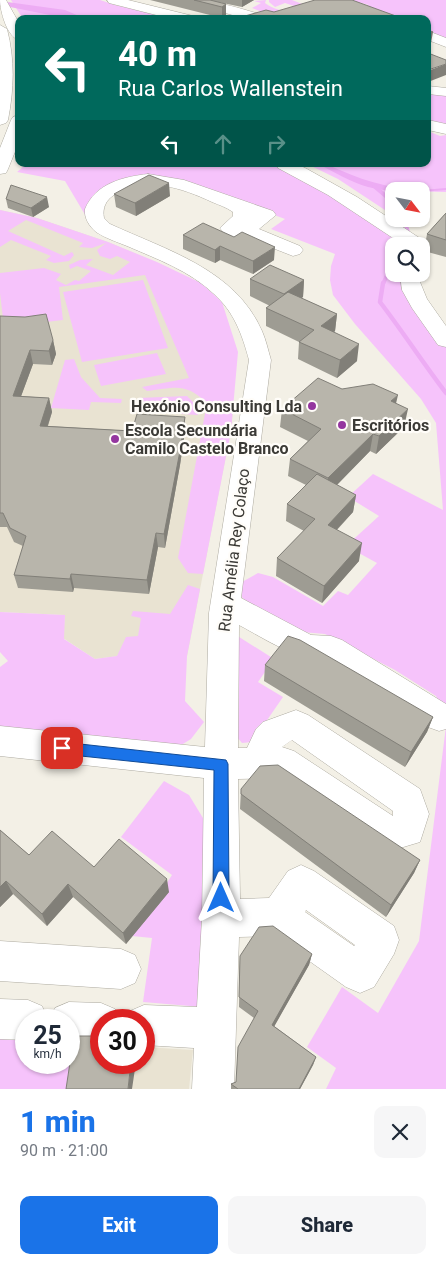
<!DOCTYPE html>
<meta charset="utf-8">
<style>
:root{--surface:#fff;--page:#f6f6f7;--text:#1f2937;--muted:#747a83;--accent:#1a73e8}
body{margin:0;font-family:Roboto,sans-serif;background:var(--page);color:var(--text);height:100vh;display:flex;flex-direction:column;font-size:19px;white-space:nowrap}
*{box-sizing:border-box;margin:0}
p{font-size:16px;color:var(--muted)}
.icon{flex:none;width:28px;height:28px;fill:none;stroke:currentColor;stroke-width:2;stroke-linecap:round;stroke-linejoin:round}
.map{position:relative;height:1089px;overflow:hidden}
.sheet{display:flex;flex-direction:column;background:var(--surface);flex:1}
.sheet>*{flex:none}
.hud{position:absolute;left:15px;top:15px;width:416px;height:152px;border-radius:10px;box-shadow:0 1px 4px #0004;background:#00695c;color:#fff;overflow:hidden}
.needle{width:32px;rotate:122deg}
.controls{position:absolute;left:385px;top:182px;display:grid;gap:10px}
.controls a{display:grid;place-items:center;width:45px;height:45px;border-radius:10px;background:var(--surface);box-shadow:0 1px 4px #0004;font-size:25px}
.speed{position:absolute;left:15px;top:1009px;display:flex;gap:10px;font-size:25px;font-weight:700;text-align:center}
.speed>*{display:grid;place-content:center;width:65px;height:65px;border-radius:50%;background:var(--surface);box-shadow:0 1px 4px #0004;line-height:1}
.speed small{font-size:12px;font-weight:400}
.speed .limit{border:8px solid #d22;background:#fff;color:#111}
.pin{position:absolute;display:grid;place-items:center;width:42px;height:42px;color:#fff;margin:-21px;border-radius:10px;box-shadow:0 2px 8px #0006}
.me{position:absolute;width:55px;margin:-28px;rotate:0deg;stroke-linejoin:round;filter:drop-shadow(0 0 4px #0008)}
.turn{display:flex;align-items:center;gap:18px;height:105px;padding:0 20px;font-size:22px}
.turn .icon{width:65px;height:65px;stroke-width:2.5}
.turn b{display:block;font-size:35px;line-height:42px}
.lanes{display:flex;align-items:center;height:48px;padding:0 20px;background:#0003;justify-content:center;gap:25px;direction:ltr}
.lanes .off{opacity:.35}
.round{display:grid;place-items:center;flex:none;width:52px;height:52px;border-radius:10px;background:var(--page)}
.overview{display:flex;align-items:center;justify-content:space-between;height:85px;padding:0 20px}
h1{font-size:30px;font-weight:800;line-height:38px;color:var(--accent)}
.cta{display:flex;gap:10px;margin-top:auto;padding:10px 20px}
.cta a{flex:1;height:58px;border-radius:10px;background:var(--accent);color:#fff;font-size:20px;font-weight:800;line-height:58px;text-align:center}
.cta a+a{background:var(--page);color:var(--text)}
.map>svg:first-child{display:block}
</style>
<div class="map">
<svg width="446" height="1089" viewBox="0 0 446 1089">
<rect width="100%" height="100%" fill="#f3f0e6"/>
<path fill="#e9e3d2" d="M0,210L37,218L108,242L169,268L233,410L231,430L187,656L135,654L95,659L63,638L65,615L1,612L0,613Z
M0,1039L26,1040V1062H69V1043L101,1062H144V1047L193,1050L189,1089H0Z"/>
<path fill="#f6c3fb" d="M11,0H100L115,5L174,19H23Z
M266,0L265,3C275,11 294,14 306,10L282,2L285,3L275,7L269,2V0H292L341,19H317L304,14L297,16L287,12L272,16L252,8L261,3L254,1Z
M349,0H446V39L428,32V19H394L366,6L369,5Z
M428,93L446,94V125L428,121Z
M428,131L440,136L446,135V192L394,191V216L338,179L307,164H428Z
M23,164H272L308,180L407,242L406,246H394V274H405V284L446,347V717L436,696L395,670L325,634L302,632L252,608L241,596L242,582L258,573L273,577L323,606L338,591L348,595L377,563L346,546L379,516L348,497L373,474L443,510L436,423L421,399L355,324L333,295L330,280L331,266L335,254L271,229L285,219L182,181L105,188L92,198L86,207L87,218L65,181L17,172L24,166Z
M0,210L37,218L108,242L157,262L201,283L222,302L238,352L231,431L203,574L188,573L178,558L207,403C184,382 176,388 147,391L142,387L189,378L145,275L59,287L63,320L4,327L0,293V273L44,268L61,274L56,280L66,285L75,280L79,281L91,271L77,266L70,269L69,265L80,260L93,259L86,265L113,275L130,262L117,256L110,259L100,256L97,250L106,243L92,248L79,247L83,243L26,220L8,231L64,256L72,252L74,255L69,261L54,263L46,260L51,256L11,240L0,247Z
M143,280L168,348L82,362L63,292Z
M157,353L166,374L101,386L94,365Z
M74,359L81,377L100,398L122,399L121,403L91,402L89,410L51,408L65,360Z
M187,396L197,406L198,415L135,411L138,398Z
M188,585L200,589L187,656L185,701L204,722L191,739L173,750L0,730V667L8,661L0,652V612L65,615L64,639L95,659L117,656L126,637L138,636L141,618L131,616L133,611L170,614Z
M236,635L274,659L258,682L283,697L252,742L242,743L236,736Z
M446,726V1089H326L336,1068L307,1047L342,987L378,1013L419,941Z
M164,781L189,795L206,823L202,1007L143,1002L152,938L132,936L172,875L121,837Z
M0,1039L26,1040V1062H69V1043H79L72,1089H0Z"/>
<path fill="#edacf4" d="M0,1L65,10L86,19H70L0,5Z
M318,164H326C367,183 400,193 446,188V190C420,192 394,194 368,187C351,182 334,172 318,164Z"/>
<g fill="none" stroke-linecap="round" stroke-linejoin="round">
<path stroke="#edacf4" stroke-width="4" d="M374,186L394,203
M400,246L408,232L404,219
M383,284L394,259"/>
<path stroke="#edacf4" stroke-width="4.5" d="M383,283L380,302C403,332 423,363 446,393"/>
<g stroke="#aeaba1" stroke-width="1">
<path id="minor" d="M107,0H128L193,16L194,19H172L109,3Z
M187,0C215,0 239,8 266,16L267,19H247L189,3Z
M428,31L446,38V47L428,40Z
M428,86L446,88V96L428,94Z
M428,120L446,124V134L428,130Z
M276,164H297L307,169L357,197L421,239L424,246L421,249V246H405L328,195L278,168Z
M148,174L184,180L273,211L276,215L259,229L300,246L303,250L300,254L293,256L247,238C237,241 226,237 220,228L233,216V212C226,207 219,205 212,202C182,188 145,175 114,195C106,200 102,208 104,218L110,224C166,250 235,269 262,331C266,340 268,350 271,360L241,598L311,635L331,636L342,640L446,704V729L439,731L428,727L325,661C293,658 267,640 239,625L238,748H247L256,729L263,722L296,710L308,715L420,789L429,814L420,842L390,851L377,846L277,778L238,779L240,899L269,898L288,871L301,865L314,871L394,926L399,940L394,954L374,987L360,993L346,987L274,936L239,937L234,1089H192L194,1048L144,1045V1020H126L130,1011L144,1005L197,1007L202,918L204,778L0,756V726L205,747L209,613L249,360C242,334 234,312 214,294C190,271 157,259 127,246C117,242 105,238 96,232C89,226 84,218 85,209C96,183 123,177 148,174ZM292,740L393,811V816L294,751L282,747ZM306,910L355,945L354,946L305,912Z
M400,274H420V282L427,299L446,326V347L438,345L412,308L402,290Z
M0,941L121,949L135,955L141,969L135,983L121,989L0,981Z
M0,999L28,1000L42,1006L48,1020H26V1040L0,1039Z
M69,1002L101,1003L115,1009L120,1020H101V1043L69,1042V1020H49L55,1008Z"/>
</g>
<g stroke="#aeaba1" stroke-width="1">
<path id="highway" d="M0,0H6L19,23V40C7,37 0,11 0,0Z
M0,25L7,29C15,60 14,89 8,120L6,123L0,125Z
M19,115V142L8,169L6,173L0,174V148L11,120L13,117Z"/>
</g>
<use href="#minor" fill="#fff" fill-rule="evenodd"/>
<use href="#highway" fill="#fff" fill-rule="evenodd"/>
</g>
<path fill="#9e9c93" d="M150,0H254L242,7L213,1L226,4V15L222,18Z
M274,12L404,19H245V16Z
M114,194L170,196L136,216L116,207Z
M6,199L49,207L33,217L8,208Z
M446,213V257L424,251L427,234Z
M183,235L234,237L274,260L253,274L220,260L215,263L183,249Z
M250,279L304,280L303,297L301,298L337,314L335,331L334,332L357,361L337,378L298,359L299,342L266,326V308L270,306L250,296Z
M0,316L53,340L56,354L52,365L33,364L21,396L49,398L52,412L48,426L132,431L185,417V431L180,465L165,548L158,547L149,594L74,588L73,592L18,588L14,575L23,546L14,542L7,527H0Z
M342,389L396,403L404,427L376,454L370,451L337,485L356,495L353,512L337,530L359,561L322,603L276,576L277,558L304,531L286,521L287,504L306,485L288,476L290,459L308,441L280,427L282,409Z
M265,665L433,717L427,732L405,767L264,681Z
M241,789L420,860L414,873L386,917L240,809Z
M0,830L29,855L94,867L169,892L126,944L73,897L47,926L13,894L0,907Z
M312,954L309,965L274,1026L316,1057L313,1065L300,1089H231V1084L236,1082L254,1018L239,1007L240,956Z"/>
<path fill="#817f78" d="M242,0H254L242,7Z
M226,4V15L222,18V7Z
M433,32L431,43L428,45V34Z
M446,64V75L428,82V71Z
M169,183L170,196L136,216L135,203Z
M47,197L49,207L33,217L31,208Z
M220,246V260L215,263V250Z
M275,247L274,260L253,274V261Z
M304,280L303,297L283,311L284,294Z
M337,314L335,331L320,344L321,326Z
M53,340L56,354L52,365L49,351Z
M359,344L357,361L337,378L340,360Z
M30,350L33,364L16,410L13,396Z
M398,395L394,412L391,401Z
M49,398L52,412L43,440L40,426Z
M408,409L404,427L376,454L379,436Z
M185,417V431L180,465L165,548L164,534Z
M373,434L370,451L326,496L328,478Z
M356,495L353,512L325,542L328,525Z
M156,533L158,547L149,594L147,580Z
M362,543L359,561L322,603L324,586Z
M71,574L74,588L73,592L70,579Z
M433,717L427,732L405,767L411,752Z
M420,860L414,873L386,917L391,905Z
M167,879L169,892L126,944L123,933Z
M6,881L13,894L0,907V887Z
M68,884L73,897L47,926L42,914Z
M312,954L309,965L270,1034L272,1025Z
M316,1057L313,1065L300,1089H299Z
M131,1062H136L132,1089H128Z"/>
<path fill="#b8b5ab" stroke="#817f78" d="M194,0H210L226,4L222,7Z
M315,0H352L404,19H252L245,16L266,10L274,12Z
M428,27V30L433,32L428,34Z
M428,53L446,60V64L428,70Z
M149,175L169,183L135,203L114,194Z
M11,185L47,197L31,208L6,199Z
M446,213V240L427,234Z
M203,223L234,237L242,232L275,247L253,261L220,246L215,250L183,235Z
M270,265L304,280L284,294L250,279Z
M288,292L337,314L321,326L359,344L340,360L299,342L314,330L266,308Z
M46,314L53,340L49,351L30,350L13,396L49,398L40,426L132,431L137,414L185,417L180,451L164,534L156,533L147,580L71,574L70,579L14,575L26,536L10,528L3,513H0V316L25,317Z
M318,378L342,389L373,384L398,395L391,401L408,409L379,436L373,434L328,478L290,459L321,429L282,409Z
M317,474L356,495L328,525L362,543L324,586L277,558L315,519L287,504Z
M288,636L300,640L433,717L411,752L265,665Z
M278,765L420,860L391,905L241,794V789L260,766Z
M0,830L29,855L52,831L94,867L119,839L167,879L123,933L68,884L42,914L6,881L0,887Z
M273,926L312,954L272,1025L316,1057L299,1089H238L231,1084L236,1082L238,1047L258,1011L239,997L240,956L259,927Z
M99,1027L101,1028V1062H131L128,1089H66L74,1036H97Z"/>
<path fill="#1a73e8" stroke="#114b97" d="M62,742L226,760L228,764L229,898L227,904L221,906L216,904L213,898L214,770L62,754L57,752L55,748L57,744Z"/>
<g fill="#94369f" stroke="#fffdf9" stroke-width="2">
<circle cx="312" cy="406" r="5"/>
<circle cx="342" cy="425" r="5"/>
<circle cx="115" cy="439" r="5"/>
</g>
<g text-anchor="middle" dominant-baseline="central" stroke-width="4.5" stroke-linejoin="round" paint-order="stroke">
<g font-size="16" font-weight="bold" fill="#3b3a36" stroke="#fffdf9" text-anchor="start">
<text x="302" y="406" text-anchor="end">Hexónio Consulting Lda</text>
<text x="352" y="425">Escritórios</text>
<text x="125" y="430">Escola Secundária<tspan x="125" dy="18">Camilo Castelo Branco</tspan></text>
</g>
<g font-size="16" fill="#3b3a36" stroke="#fffdf9">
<text transform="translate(234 550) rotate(-83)">Rua Amélia Rey Colaço</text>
</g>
</g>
</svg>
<div class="controls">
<a><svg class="needle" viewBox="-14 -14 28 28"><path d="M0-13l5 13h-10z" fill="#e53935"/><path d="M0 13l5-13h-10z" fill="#747a83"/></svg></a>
<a><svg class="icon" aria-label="search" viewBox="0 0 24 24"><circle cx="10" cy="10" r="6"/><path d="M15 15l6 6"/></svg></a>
</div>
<div class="speed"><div>25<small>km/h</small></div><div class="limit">30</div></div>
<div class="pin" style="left:62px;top:748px;background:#d93025"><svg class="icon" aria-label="arrive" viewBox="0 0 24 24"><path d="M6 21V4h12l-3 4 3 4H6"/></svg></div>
<svg class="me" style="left:221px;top:898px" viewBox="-20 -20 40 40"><path d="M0-17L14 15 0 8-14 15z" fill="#1a73e8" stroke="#fff" stroke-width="4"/></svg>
<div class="hud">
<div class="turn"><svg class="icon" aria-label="left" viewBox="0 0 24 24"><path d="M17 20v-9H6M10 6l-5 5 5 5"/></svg><div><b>40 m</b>Rua Carlos Wallenstein</div></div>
<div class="lanes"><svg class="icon" aria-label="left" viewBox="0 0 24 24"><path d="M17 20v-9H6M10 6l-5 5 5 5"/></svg><svg class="icon off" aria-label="ahead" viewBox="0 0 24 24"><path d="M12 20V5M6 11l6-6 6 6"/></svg><svg class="icon off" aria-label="right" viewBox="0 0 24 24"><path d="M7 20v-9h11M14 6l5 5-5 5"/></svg></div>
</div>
</div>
<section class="sheet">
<div class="overview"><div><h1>1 min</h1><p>90 m · 21:00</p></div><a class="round"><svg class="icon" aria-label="close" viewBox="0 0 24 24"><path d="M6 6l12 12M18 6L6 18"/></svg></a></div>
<div class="cta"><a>Exit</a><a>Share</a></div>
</section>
